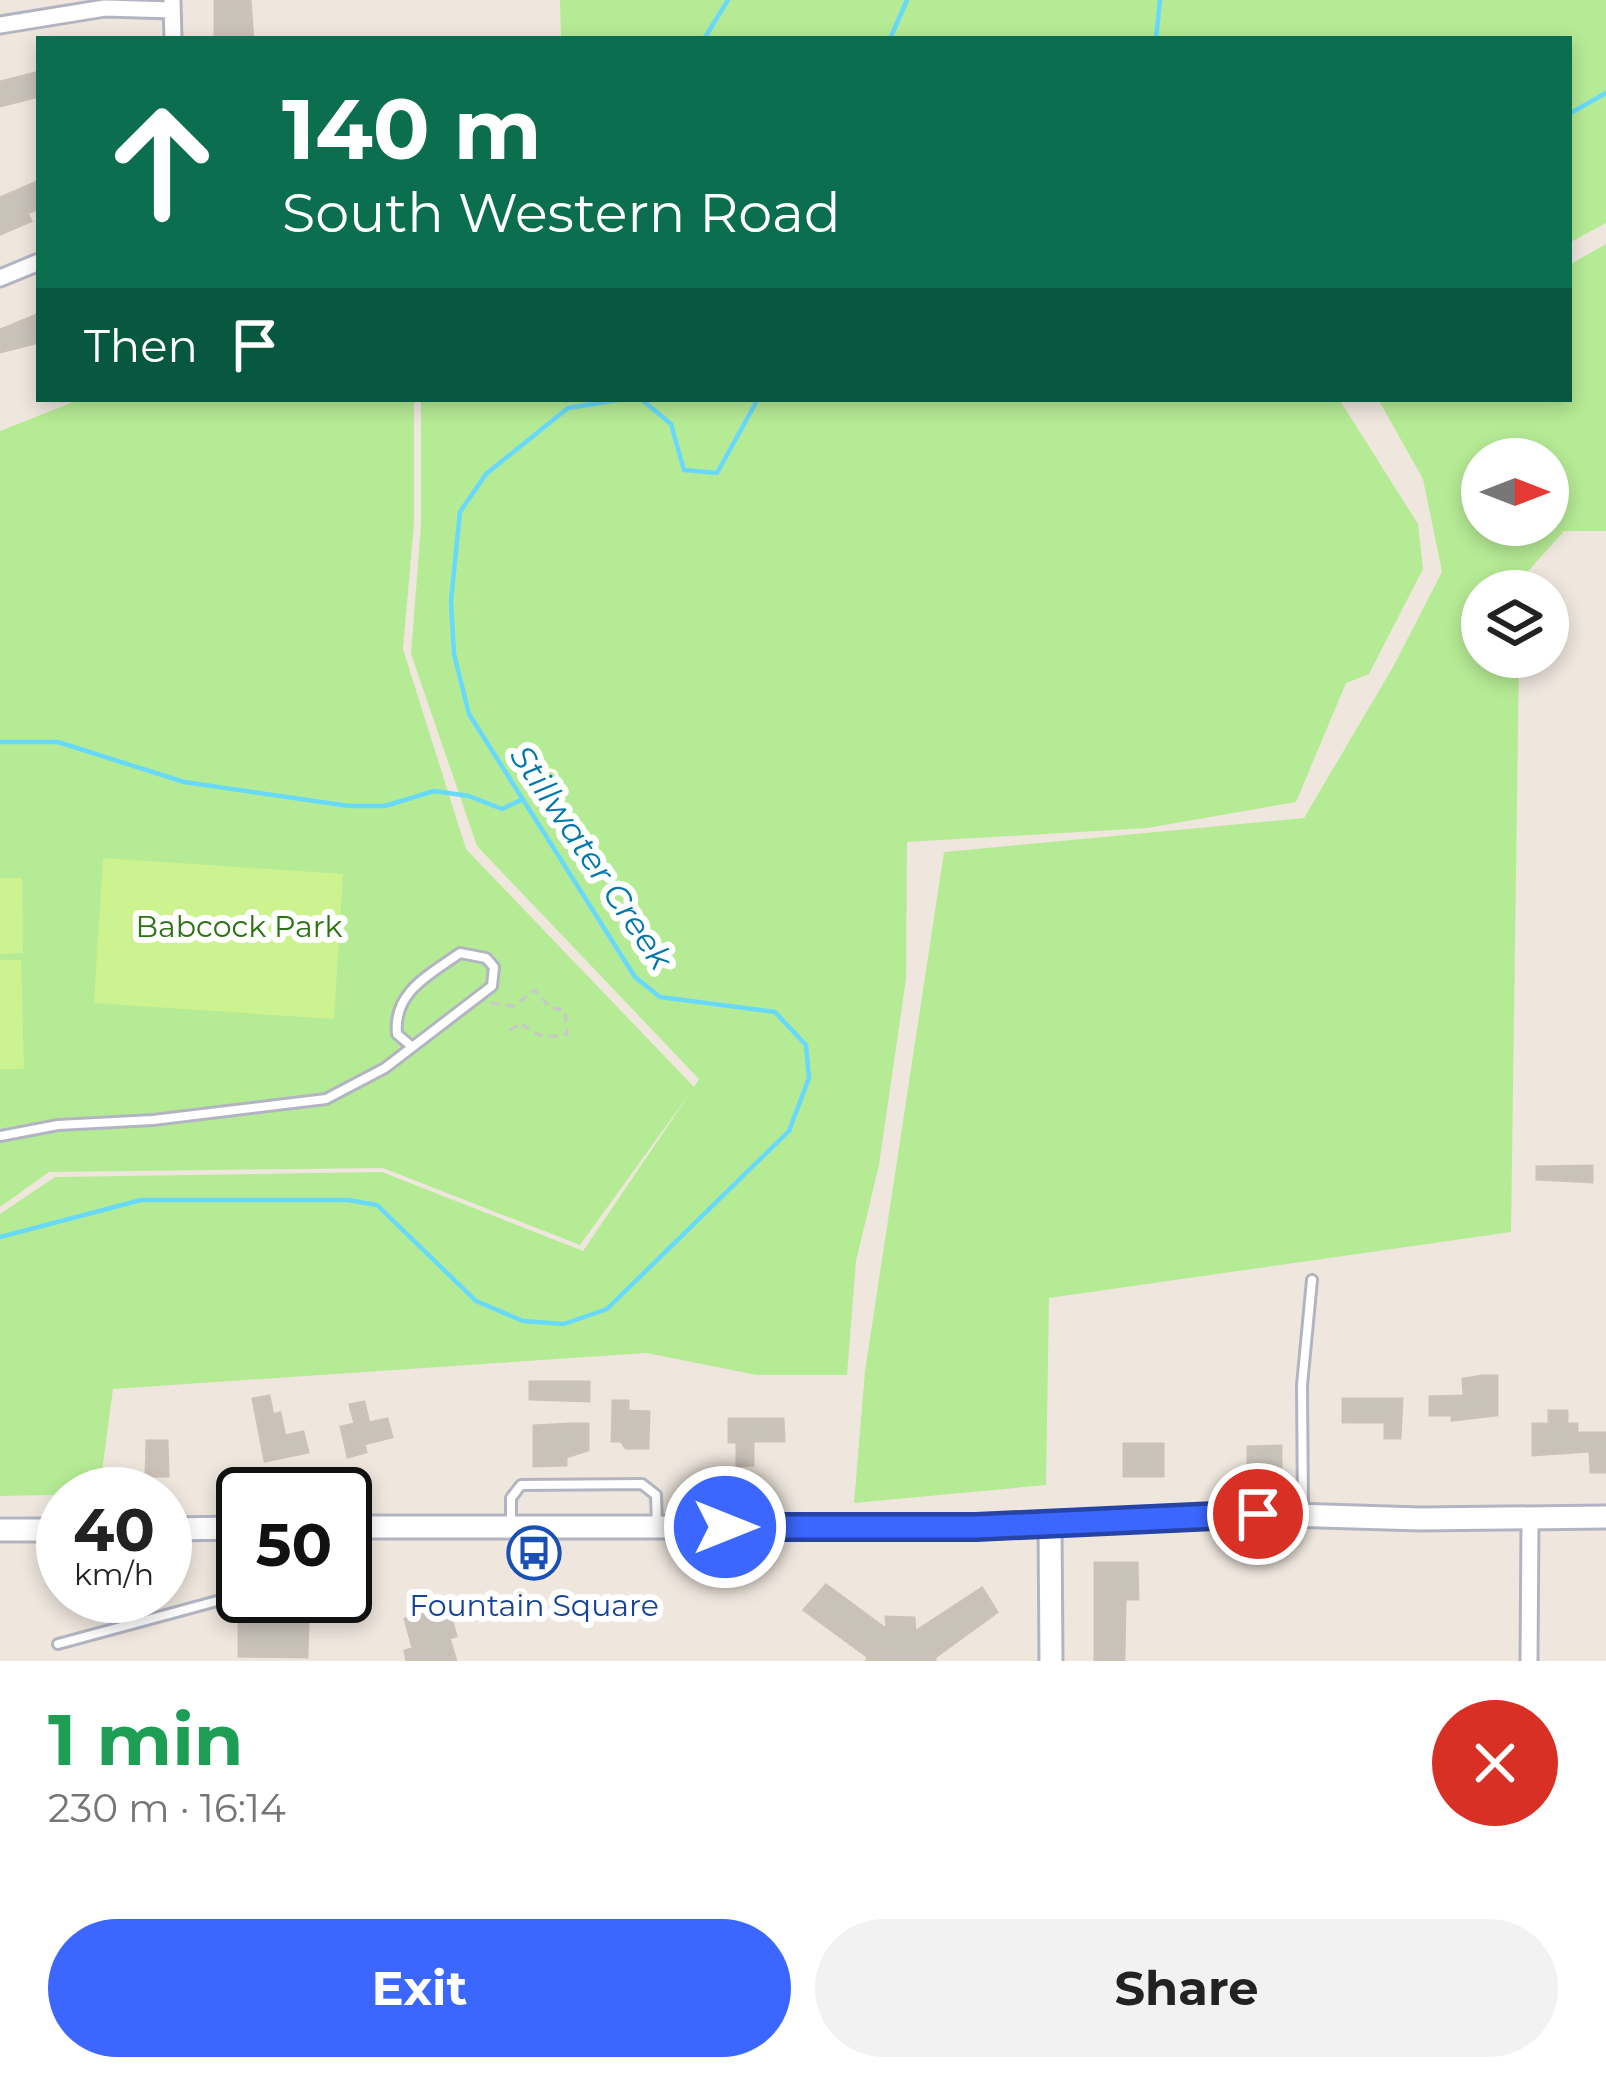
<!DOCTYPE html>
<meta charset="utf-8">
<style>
:root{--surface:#fff;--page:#f2f2f2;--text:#222;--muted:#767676;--accent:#3b67ff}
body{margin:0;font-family:Montserrat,sans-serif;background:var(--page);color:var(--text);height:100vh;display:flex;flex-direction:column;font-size:45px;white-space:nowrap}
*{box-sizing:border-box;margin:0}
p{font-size:39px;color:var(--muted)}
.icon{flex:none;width:66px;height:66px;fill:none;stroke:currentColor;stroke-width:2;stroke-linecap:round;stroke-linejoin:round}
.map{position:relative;height:1661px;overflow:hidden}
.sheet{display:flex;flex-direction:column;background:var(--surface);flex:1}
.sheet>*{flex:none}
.hud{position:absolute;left:36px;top:36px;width:1536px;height:366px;border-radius:0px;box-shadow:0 6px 18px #0003;background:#0b6e4f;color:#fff;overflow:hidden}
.needle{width:78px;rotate:90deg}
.tools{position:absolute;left:1461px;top:438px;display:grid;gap:24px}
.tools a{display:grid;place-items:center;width:108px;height:108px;border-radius:50%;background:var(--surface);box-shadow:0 6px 18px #0003;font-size:60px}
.speed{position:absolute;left:36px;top:1467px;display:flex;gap:24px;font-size:60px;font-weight:700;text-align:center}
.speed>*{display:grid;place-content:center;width:156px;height:156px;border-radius:50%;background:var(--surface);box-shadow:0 6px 18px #0003;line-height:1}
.speed small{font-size:30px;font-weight:400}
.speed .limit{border:6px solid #111;border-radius:18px;background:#fff;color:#111}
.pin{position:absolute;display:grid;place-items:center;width:102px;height:102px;color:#fff;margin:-51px;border:6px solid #fff;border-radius:50%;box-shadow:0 3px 12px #0007}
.me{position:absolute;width:132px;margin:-66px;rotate:90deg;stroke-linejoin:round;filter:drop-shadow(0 0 9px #0008)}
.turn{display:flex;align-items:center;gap:42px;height:252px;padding:0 48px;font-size:54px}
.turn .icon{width:156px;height:156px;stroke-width:2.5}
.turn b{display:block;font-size:84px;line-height:102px}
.then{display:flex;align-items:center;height:114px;padding:0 48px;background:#0003;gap:24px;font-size:45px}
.round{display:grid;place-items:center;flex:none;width:126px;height:126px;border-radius:63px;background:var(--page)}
.summary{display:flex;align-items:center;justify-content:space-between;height:204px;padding:0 48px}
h1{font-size:72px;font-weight:700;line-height:90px;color:#1e9e55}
.cta{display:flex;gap:24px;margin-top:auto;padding:24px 48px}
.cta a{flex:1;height:138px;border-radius:72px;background:var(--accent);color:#fff;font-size:48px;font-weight:700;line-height:138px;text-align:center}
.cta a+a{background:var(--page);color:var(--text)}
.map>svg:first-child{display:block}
</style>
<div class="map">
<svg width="1606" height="1661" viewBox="0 0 1606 1661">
<rect width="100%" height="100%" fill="#efe7de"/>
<path fill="#b6eb95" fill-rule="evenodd" d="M560,0H1606V223L1569,243V39H561Z
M1606,244V531H1564L1521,579L1520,591H1482V657H1519L1511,1232L1049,1298L1046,1485L854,1503L865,1371L944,852L1304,818L1393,667L1442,572L1423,479L1378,399H1569V265ZM1482,459H1548V525H1482Z
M81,399H414V523L403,649L466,849L694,1087L699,1079L477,846L411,654L421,525V399H1339L1418,524L1423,569L1369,674L1346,683L1296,802L1147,828L907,842L906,979L879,1165L856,1261L847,1375H757L647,1353L113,1389L99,1494L0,1496V1214L55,1177L382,1172L583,1251L690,1093L580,1245L383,1168L49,1172L0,1207V431Z"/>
<path fill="#cdf390" d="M103,858L343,874L334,1019L94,1003Z
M0,878H22L23,953L0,954Z
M0,960H21L24,1069H0Z"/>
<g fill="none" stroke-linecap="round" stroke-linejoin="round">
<path stroke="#68d9fb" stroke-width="4.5" d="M704,39L728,0
M890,39L907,0
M1156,39L1160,0
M1569,114L1606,93
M641,399L671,424L684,470L717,473L758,399
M0,742H58L184,782L349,806H385L434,791L469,796L502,809L523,799
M0,1237L141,1200H348L377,1205L476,1301L523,1321L564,1324L607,1309L789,1131L809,1078L806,1045L775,1012L660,997L635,977L469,714L454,654L451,601L460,512L486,474L568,408L624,399"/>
</g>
<path fill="#c8c2b9" stroke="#cbc3b7" stroke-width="3" d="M215,0H250L253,39H215Z
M39,72V96L0,106V82Z
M39,181V208L27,213L31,221L0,234V198Z
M39,314V342L0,352V330Z
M1592,1166V1182L1537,1179V1167Z
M1483,1376H1497V1415L1452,1420V1415H1430V1397L1464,1396L1463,1379Z
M530,1382H589V1401L530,1399Z
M269,1396L273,1415L280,1413L285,1436L303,1432L308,1452L265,1461L253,1399Z
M1343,1399H1402L1400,1438H1385V1422H1343Z
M613,1401H628V1411L649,1412L648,1448H626L621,1441H612Z
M364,1402L369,1423L387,1419L392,1437L364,1444L366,1452L348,1457L341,1427L355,1424L350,1405Z
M1549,1411H1567V1424H1577V1433H1606V1472H1591L1590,1451L1533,1455V1424H1549Z
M729,1419H783L784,1441H753V1465L737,1466V1442H729Z
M571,1424H588V1450L566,1457V1465L534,1466V1426Z
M147,1441H167L168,1476H146Z
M1124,1444H1163V1476H1124Z
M1281,1446V1468L1273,1472L1248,1469V1447Z
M1095,1563H1137L1138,1599H1125L1124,1661H1095Z
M826,1585L887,1630L886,1617L914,1618L915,1632L982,1588L997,1612L935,1657V1661H867V1656L804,1610Z
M448,1607L456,1636L449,1638L456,1661H407L405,1651L413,1648L405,1619Z
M239,1621H308L307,1657L239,1656Z"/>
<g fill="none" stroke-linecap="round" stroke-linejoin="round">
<g stroke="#b2b5c1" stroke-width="14">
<path id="lane" d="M0,1136L58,1125L153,1120L326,1099L385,1068L492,986L494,967L486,958L460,953C429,975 393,992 397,1034L410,1045
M1303,1513L1302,1385L1312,1280
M511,1524V1498L521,1485L642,1484L656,1495L657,1525
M58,1644L243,1594"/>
</g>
<g stroke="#b2b5c1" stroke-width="21">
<path id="street" d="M172,0L173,39
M0,25L105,8L172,10
M0,278L39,262
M1529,1661L1530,1520"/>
</g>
<g stroke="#b2b5c1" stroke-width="27">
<path id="secondary" d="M1050,1523L1051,1661
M345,1527H975L1258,1514L1420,1519L1606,1517
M165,1529L243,1528
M0,1530H63"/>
</g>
<path stroke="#c8c8c8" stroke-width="3" stroke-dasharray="9 6" stroke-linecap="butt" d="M491,1003L513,1006L535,990L550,1007L565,1011L567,1034C548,1039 535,1036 521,1023L504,1034"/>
<use href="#lane" stroke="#fff" stroke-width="8"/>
<use href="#street" stroke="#fff" stroke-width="15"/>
<use href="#secondary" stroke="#fff" stroke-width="21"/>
</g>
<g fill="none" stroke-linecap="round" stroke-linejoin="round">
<g stroke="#2643a6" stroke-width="30">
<path id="route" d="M725,1527H976L1258,1514"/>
</g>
<use href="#route" stroke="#3b67ff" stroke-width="21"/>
</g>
<defs>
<g id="bus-ring" transform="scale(2.7)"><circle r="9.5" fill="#fff" stroke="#1a4fb4" stroke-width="1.5"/><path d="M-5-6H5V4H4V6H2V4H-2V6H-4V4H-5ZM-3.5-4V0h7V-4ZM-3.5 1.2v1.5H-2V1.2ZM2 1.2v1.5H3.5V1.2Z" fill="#1a4fb4"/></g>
</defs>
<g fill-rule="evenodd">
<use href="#bus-ring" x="534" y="1553"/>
</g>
<g text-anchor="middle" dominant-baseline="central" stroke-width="12" stroke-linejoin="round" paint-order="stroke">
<g font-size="30" fill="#2b7313" stroke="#fff">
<text x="239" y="926">Babcock Park</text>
</g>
<g font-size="30" fill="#164399" stroke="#fff">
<text x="534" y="1605">Fountain Square</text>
</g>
<g font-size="33" font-style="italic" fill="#0078ad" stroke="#fff">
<text transform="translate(592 857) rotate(56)">Stillwater Creek</text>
</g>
</g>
</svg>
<div class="tools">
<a><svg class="needle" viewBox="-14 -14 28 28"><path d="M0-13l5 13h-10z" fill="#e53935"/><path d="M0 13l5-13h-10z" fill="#767676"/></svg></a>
<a><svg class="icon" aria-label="layers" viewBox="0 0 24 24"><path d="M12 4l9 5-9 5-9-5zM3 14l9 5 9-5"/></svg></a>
</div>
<div class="speed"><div>40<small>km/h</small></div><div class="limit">50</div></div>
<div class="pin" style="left:1258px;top:1514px;background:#d93025"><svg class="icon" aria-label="arrive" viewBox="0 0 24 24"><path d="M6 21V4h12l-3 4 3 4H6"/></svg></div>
<svg class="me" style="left:725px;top:1527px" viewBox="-20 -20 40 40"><circle r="17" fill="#3b67ff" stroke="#fff" stroke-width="3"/><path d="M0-11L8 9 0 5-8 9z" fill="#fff"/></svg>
<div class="hud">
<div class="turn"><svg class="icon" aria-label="ahead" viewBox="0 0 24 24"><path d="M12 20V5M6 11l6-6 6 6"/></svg><div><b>140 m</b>South Western Road</div></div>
<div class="then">Then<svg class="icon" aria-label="arrive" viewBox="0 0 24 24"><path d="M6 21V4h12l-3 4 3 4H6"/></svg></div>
</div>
</div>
<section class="sheet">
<div class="summary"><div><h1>1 min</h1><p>230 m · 16:14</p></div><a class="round" style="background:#d93025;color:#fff"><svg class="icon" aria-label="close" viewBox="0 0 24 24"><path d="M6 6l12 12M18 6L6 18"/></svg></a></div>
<div class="cta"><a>Exit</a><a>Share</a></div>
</section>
